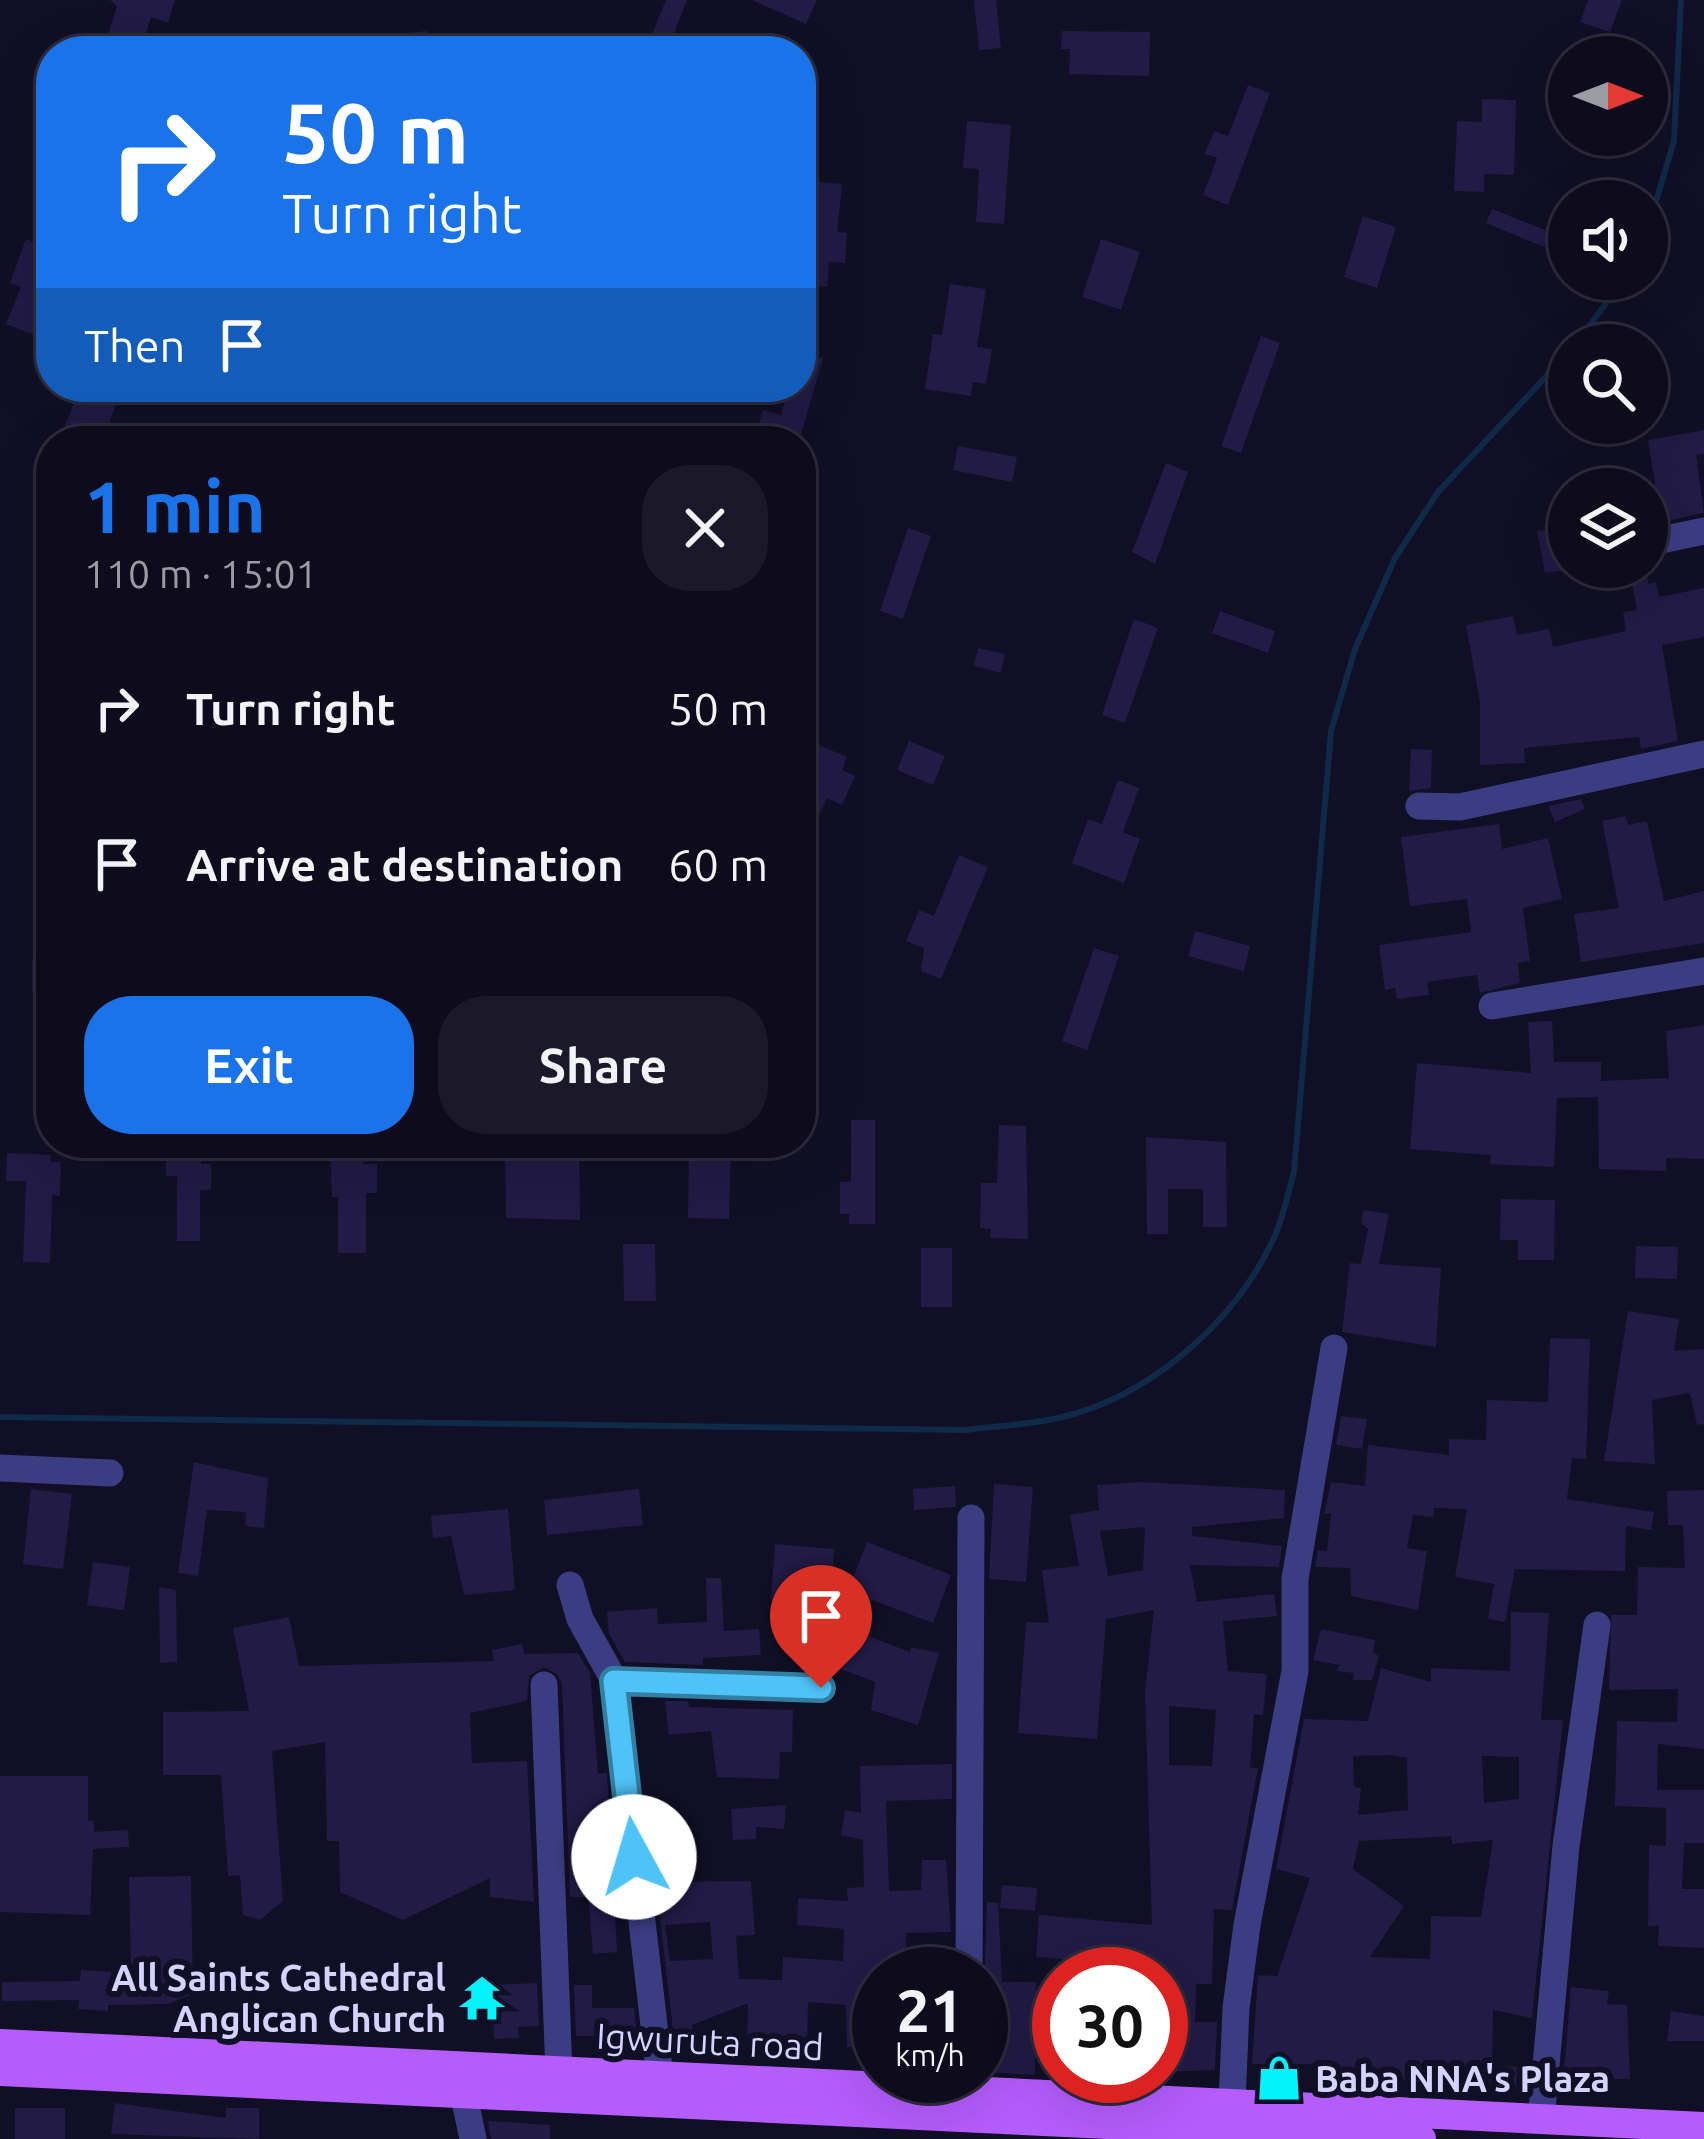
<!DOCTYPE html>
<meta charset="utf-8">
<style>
:root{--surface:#0d0b1c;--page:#1b1929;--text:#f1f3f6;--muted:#9a9ba3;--line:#2d2b3b;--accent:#1a73e8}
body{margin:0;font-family:Ubuntu,sans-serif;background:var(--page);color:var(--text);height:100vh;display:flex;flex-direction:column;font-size:45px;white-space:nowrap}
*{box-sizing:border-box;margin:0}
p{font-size:39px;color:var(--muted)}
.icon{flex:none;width:66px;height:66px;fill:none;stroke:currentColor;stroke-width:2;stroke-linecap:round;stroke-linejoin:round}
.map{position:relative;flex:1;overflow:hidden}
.side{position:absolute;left:36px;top:426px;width:780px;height:732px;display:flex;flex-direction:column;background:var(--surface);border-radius:48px;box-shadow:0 12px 48px #0002,0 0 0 3px var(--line)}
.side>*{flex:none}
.hud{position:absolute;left:36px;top:36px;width:780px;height:366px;border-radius:48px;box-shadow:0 12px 48px #0002,0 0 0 3px var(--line);background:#1a73e8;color:#fff;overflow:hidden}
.needle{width:78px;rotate:90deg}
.fabs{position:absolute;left:1548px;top:36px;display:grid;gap:24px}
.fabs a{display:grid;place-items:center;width:120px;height:120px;border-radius:50%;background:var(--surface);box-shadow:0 12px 48px #0002,0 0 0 3px var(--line);font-size:60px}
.speed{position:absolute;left:852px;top:1947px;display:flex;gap:24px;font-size:60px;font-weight:700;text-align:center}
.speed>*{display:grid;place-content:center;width:156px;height:156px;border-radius:50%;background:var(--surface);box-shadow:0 12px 48px #0002,0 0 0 3px var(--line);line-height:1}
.speed small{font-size:30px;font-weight:400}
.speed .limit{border:18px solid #d22;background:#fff;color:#111}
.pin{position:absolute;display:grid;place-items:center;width:102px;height:102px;color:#fff;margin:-123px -51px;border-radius:50% 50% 50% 0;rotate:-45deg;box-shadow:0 0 12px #0007}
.pin .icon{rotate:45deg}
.me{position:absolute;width:132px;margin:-66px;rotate:354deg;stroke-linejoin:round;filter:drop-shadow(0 0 9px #0008)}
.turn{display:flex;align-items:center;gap:42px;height:252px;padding:0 48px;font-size:54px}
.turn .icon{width:156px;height:156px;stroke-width:2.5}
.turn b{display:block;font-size:84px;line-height:102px}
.then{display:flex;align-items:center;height:114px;padding:0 48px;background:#0003;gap:24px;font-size:45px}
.round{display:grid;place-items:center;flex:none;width:126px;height:126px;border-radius:48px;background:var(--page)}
.headline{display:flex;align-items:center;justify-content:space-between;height:204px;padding:0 48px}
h1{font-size:72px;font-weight:700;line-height:90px;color:var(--accent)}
.action{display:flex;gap:24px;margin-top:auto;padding:24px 48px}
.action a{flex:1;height:138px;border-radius:48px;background:var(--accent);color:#fff;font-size:48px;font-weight:700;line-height:138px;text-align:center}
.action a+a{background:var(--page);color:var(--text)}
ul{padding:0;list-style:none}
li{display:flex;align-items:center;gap:36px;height:156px;padding:0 48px}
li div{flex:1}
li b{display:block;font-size:45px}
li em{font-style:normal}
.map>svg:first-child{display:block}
</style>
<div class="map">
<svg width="1704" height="2139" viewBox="0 0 1704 2139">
<rect width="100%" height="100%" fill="#110f25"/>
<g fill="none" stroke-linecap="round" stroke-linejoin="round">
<path stroke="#0f2949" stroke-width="6" d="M1647,231L1674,141L1681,0
M1575,345L1624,279
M0,1417L966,1430C996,1426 1028,1425 1058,1418C1148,1398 1232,1325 1272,1242C1283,1221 1287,1195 1294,1172L1331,731L1355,649L1395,558L1438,492L1569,352"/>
</g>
<path fill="#211b45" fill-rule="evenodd" d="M110,0H175L168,23L151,17L140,51H103L117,6Z
M666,0H687L667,51H645Z
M752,0H817L806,24Z
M974,0H996L1001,48L979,50Z
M1588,0H1622L1610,32L1580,22Z
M427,31L429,51H399L398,34Z
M1062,31L1150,32L1149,76L1069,74L1070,49H1061Z
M1248,85L1270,93L1228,205L1203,195L1217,158L1205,154L1214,131L1228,136Z
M1482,99L1516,100L1514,175L1484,174V192L1454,191L1457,121L1482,122Z
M967,121L1011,125L1004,224L976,222L979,169L963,168Z
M819,182L842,184L837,232L847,233L845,263L829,262L827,287L801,284V211L816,212Z
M1492,209L1550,232L1544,247L1486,223Z
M1363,216L1396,227L1377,288L1344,277Z
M26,239L51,249V324L45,339L6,324L21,287L10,283Z
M1101,239L1140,252L1121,310L1082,297Z
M950,284L986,289L977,347L992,349L986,384L973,382L971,396L925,389L933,334L942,335Z
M1261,336L1280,343L1241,453L1221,446Z
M801,352L823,358L799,441H754L763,410L781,415L789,387H801Z
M80,387H123L102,441H59Z
M1704,430V454L1696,455L1704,513L1661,522L1648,440Z
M958,446L1017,457L1012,482L953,470Z
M1166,463L1188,472L1155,564L1132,552Z
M1569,526V569L1545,573L1537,531Z
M908,528L931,536L903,619L880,611Z
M1629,567H1647L1648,584L1656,582L1659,597L1704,588V637L1662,645L1678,741L1641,749L1639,737L1524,748L1525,763L1480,765V702L1466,625L1513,616L1517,635L1549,629L1553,647L1626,631L1623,612L1637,610Z
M1220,611L1275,631L1268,653L1212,633Z
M1134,619L1158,628L1125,723L1102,715Z
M978,648L1005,654L1001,673L974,666Z
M909,741L945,756L933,785L897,770Z
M819,745L847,757L842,770L855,776L842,805L827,798L801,854V785Z
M1411,749L1432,750L1431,788L1409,791Z
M1118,780L1139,788L1123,832L1140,839L1124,883L1072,863L1088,819L1102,824Z
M1581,799L1585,809L1555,822L1548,806Z
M1626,816L1628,825L1647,821L1664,901L1704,891V943L1581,962L1574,914L1619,908L1602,821Z
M1499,824L1502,849L1548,838L1562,899L1523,908L1530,961L1518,963L1520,983L1480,993L1477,975L1427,982L1429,995L1397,999L1395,988L1385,990L1379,945L1471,932L1467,899L1410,906L1401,837Z
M959,855L988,867L941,979L921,971L924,948L906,941L919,910L934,916Z
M1195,931L1250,946L1244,971L1188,956Z
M1094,948L1119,956L1087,1050L1062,1041Z
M32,959H51V992H32Z
M1552,1021L1554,1062H1601V1081L1669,1078L1666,1031L1704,1025V1159L1666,1158V1171L1599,1169L1598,1097L1557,1098L1554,1167L1490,1164L1491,1155L1410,1149L1417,1063L1531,1073L1528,1022Z
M851,1120H875V1224H849V1214H840V1182H851Z
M999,1125L1026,1126L1028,1239L990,1238L991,1229L980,1228L981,1183H997Z
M1146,1137L1226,1142L1227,1227H1203V1189H1168V1234H1147Z
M579,1143L580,1220L506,1218L505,1144Z
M689,1143H731L729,1219L688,1218Z
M330,1148H363V1164H377V1193H366V1253H338V1197H332Z
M166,1152H201V1164H211V1190H200V1241H177V1176H166Z
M7,1153L51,1155V1162H61L60,1196L52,1195L50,1263L23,1262L26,1181H6Z
M1501,1199L1555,1200L1554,1260H1518V1240H1500Z
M1363,1210L1389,1214L1379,1264L1441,1268L1436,1347L1342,1332L1350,1263L1361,1264L1368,1229L1361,1223Z
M623,1244H655L656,1301H624Z
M1636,1246L1678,1247L1677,1279L1635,1278Z
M921,1248H952V1307H921Z
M1628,1311L1679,1319L1674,1351L1704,1349V1424L1697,1425L1690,1393L1652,1400L1655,1464L1604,1461Z
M1550,1338L1590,1339L1586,1459L1572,1458L1567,1499L1654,1512L1651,1530L1626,1526L1625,1571L1515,1569L1505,1622L1488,1619L1494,1584L1455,1577L1467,1509L1434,1508L1433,1517L1413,1515L1407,1548L1427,1551L1418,1610L1351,1596L1350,1568L1315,1567L1318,1550L1327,1551L1331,1513L1324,1514L1331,1482L1365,1486L1368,1445L1449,1455V1439L1486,1440L1487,1400L1548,1402Z
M1341,1416L1367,1419L1362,1449L1336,1445Z
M194,1462L268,1478L264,1528L245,1526L246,1512L207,1510L198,1576L178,1573Z
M1141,1482L1285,1490L1284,1518L1192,1527V1536L1282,1546L1279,1567L1190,1565L1197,1602L1274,1594L1277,1616L1223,1621L1228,1671L1267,1674L1263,1715L1254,1714L1250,1768H1258L1257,1773L1232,1910L1214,1909L1212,1984H1196L1195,2022H1217L1215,2070L1161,2072L1168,1974H1071L1075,1960L1036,1957L1039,1915L1152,1925L1145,1692L1154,1610L1106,1619L1097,1739L1018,1733L1026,1622L1049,1623L1042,1570L1079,1566L1070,1515L1099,1510L1097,1485ZM1145,1527L1143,1570L1108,1576L1100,1531ZM1169,1706L1216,1710L1212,1766L1169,1765Z
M994,1484L1033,1487L1026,1582L989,1579Z
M955,1486L956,1507L914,1510L913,1489Z
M31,1489L72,1494L63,1569L23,1564Z
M639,1489L643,1525L547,1535L544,1500Z
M1704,1490V1749L1658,1744L1657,1790H1704V1843H1684L1682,1889H1704V1948L1658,1946L1659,1926H1648L1649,1845L1666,1846V1808L1615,1806L1617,1721L1677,1722L1678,1689L1609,1690L1611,1615H1637L1638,1567L1685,1568L1683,1525H1668L1667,1491Z
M508,1509L515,1590L464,1595L451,1536L433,1538L431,1516Z
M867,1542L951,1575L933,1623L848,1591Z
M775,1544L834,1549L831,1603L771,1600Z
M93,1562L130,1567L124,1610L87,1605Z
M706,1578H721L724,1631L759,1629L761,1655L703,1658V1665L625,1662L609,1634L607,1612L657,1608L658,1624L707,1622Z
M159,1587L176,1590L177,1662L160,1663Z
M1511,1612L1549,1613L1541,1720H1563L1532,2018L1493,2010L1492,2066L1526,2067L1525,2087L1329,2077L1330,2064H1252L1258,1975L1277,1976L1310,1878L1276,1869L1304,1719L1368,1721L1381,1668L1431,1682V1668L1510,1671ZM1391,1755L1407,1758L1408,1810L1358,1815L1361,1788L1354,1787L1353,1756ZM1482,1756L1519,1757V1799L1484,1803ZM1451,1836L1452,1844L1493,1840L1481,1917L1431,1916L1430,1959L1370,1957L1404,1906L1353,1869L1359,1841Z
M289,1617L299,1666L494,1661L492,1650L522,1644L524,1654L578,1653L590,1673L598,1774L607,1773L617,1952L593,1954L588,1897H570L562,1684L558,1675L544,1667L529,1676L527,1701L470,1713L472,1763L527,1761L534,1902L490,1897V1878L403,1920L340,1892L339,1841H327L325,1742L272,1751L283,1901L260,1920L243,1915L240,1875L228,1876L221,1775H163V1712L249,1711L233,1628Z
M847,1628L910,1652L911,1647L939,1653L918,1725L871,1710L875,1682L833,1666Z
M1321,1629L1375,1640L1373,1653L1379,1656L1372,1680H1353L1354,1673L1336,1671L1340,1665L1313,1660Z
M665,1701H688L689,1707L793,1710L792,1752H780L779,1779L717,1777L711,1731L669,1735Z
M952,1764V1799L886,1801L889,1891L921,1890L922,1860H946L951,1932L906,1933L907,1974H879V2047H847L846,2005L808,2002L807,2051L747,2056L748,2003L692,2025L694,2036L674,2039L649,1822L659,1882L751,1881L755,1935L736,1936L739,1979L782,1980L783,1957L843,1961L844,1929L797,1925L798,1898L848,1901L847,1888L864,1887L863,1840L841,1835L845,1810L861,1813L860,1766ZM710,1922L713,1959L670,1961L665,1925Z
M0,1776H88V1821H94V1832L128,1830L129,1847L93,1849L90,1915L0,1912Z
M786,1805L784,1829L756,1827V1839L733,1840L731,1809Z
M191,1876L193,1994L168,2004L108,2005V2011L78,2009L79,2000L2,2001V1982L80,1981L81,1970L131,1973L129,1877Z
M1002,1885L1037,1888L1035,1911L1000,1908Z
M987,1902L998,1903L1002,1982H1036L1035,2075L981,2072Z
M537,1983L539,2026L518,2027L519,2038L494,2039L492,1985Z
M574,1985H592V2008H634L637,2036H576Z
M1571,1987L1609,1991L1607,2004L1627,2005L1630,2079L1563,2080Z
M1671,2011L1704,2016V2041H1667Z
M115,2103L226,2118V2108H259V2139L111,2134Z
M15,2108H65V2139H15Z
M488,2121L550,2125V2139H491Z"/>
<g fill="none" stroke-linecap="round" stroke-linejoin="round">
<path stroke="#3b3d83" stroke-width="27" d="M1647,543L1704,531
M1419,806L1460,807L1704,754
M1492,1006L1704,971
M0,1468L110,1473
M570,1585L580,1619L614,1680L660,2077
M614,1680L821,1688
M544,1685L559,2073
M969,1974L971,1518
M464,2096L473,2139
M1232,2103L1236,2008L1247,1925L1295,1671V1579L1334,1348
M1541,2120L1566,1846L1597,1625"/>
<path stroke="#b55cfd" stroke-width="30" d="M0,2044L1704,2127
M0,2071L1421,2139"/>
</g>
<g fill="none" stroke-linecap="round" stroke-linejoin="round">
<g stroke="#337fa1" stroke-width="30">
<path id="route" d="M634,1857L614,1681L821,1688"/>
</g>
<use href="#route" stroke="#4fc3f7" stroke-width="21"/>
</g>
<defs>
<g id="temple-bare" transform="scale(3.6)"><path d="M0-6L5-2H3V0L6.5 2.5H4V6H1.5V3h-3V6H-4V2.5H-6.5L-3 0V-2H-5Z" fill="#04f3fa" stroke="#110f25" stroke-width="2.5" paint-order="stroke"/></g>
<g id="shop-bare" transform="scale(3.6)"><path d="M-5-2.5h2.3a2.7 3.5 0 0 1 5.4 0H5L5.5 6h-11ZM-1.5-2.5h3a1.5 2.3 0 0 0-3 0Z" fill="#04f3fa" stroke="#110f25" stroke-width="2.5" paint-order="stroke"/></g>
</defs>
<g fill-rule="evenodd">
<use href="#temple-bare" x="482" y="1998"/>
<use href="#shop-bare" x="1279" y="2078"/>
</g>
<g text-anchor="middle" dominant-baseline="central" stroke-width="12" stroke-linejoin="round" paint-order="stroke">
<g font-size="36" font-weight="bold" fill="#d5d3fe" stroke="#110f25" text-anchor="end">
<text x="446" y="1977">All Saints Cathedral<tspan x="446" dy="41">Anglican Church</tspan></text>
<text x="1315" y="2078" text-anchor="start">Baba NNA's Plaza</text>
</g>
<g font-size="36" fill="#d5d3fe" stroke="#110f25">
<text transform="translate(710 2041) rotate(3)">Igwuruta road</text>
</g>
</g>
</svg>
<div class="fabs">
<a><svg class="needle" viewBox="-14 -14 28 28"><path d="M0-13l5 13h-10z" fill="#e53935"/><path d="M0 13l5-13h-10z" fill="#9a9ba3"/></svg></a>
<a><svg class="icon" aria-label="sound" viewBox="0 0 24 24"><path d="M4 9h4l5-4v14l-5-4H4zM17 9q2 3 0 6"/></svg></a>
<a><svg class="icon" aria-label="search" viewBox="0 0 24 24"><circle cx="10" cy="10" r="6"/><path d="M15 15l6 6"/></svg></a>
<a><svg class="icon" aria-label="layers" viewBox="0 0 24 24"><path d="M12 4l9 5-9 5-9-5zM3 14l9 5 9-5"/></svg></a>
</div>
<div class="speed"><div>21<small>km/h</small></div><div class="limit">30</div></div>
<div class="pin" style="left:821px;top:1688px;background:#d93025"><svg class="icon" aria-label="arrive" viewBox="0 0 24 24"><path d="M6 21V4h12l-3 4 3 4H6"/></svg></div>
<svg class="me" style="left:634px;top:1857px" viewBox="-20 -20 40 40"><circle r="19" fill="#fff"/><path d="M0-13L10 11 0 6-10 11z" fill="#4fc3f7"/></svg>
<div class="hud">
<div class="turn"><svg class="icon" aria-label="right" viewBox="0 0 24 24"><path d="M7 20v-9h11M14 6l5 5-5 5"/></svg><div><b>50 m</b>Turn right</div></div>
<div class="then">Then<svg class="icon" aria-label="arrive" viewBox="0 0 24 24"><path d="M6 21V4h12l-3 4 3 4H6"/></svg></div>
</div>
<section class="side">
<div class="headline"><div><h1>1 min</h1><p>110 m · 15:01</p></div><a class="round"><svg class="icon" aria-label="close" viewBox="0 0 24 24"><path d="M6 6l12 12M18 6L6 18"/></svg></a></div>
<ul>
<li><svg class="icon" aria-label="right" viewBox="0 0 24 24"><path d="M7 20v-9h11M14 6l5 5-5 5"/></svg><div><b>Turn right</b></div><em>50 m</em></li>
<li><svg class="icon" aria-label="arrive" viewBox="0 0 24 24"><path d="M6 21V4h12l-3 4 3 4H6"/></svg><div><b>Arrive at destination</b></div><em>60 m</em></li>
</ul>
<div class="action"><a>Exit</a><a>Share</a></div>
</section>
</div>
